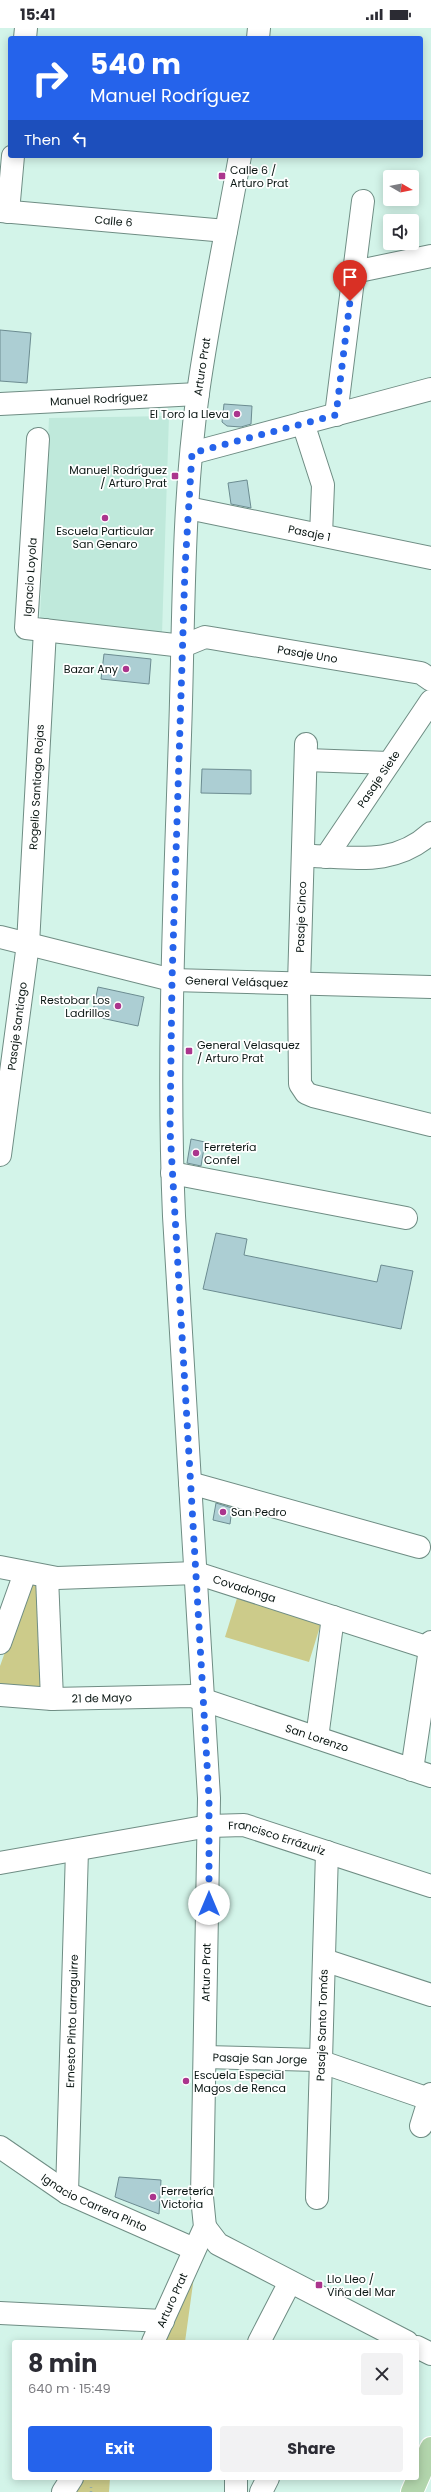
<!DOCTYPE html>
<meta charset="utf-8">
<style>
:root{--surface:#fff;--page:#f2f2f3;--text:#2b2b33;--muted:#7c7c81;--accent:#2563eb}
body{margin:0;font-family:Poppins,sans-serif;background:var(--page);color:var(--text);height:100vh;display:flex;flex-direction:column;font-size:15px;white-space:nowrap}
*{box-sizing:border-box;margin:0}
p{font-size:13px;color:var(--muted)}
.icon{flex:none;width:22px;height:22px;fill:none;stroke:currentColor;stroke-width:2;stroke-linecap:round;stroke-linejoin:round}
.map{position:relative;flex:1;overflow:hidden}
.panel{position:absolute;left:12px;top:2312px;width:407px;height:140px;display:flex;flex-direction:column;background:var(--surface);border-radius:4px;box-shadow:0 2px 10px #0003}
.panel>*{flex:none}
.guide{position:absolute;left:8px;top:8px;width:415px;height:122px;border-radius:4px;box-shadow:0 2px 10px #0003;background:#2563eb;color:#fff;overflow:hidden}
.needle{width:26px;rotate:99deg}
.buttons{position:absolute;left:383px;top:142px;display:grid;gap:8px}
.buttons a{display:grid;place-items:center;width:36px;height:36px;border-radius:4px;background:var(--surface);box-shadow:0 2px 10px #0003;font-size:20px}
.pin{position:absolute;display:grid;place-items:center;width:34px;height:34px;color:#fff;margin:-41px -17px;border-radius:50% 50% 50% 0;rotate:-45deg;box-shadow:0 0 4px #0007}
.pin .icon{rotate:45deg}
.me{position:absolute;width:44px;margin:-22px;rotate:0deg;stroke-linejoin:round;filter:drop-shadow(0 0 3px #0008)}
.turn{display:flex;align-items:center;gap:14px;height:84px;padding:0 16px;font-size:18px}
.turn .icon{width:52px;height:52px;stroke-width:2.5}
.turn b{display:block;font-size:28px;line-height:34px}
.then{display:flex;align-items:center;height:38px;padding:0 16px;background:#0003;gap:8px;font-size:15px}
.round{display:grid;place-items:center;flex:none;width:42px;height:42px;border-radius:4px;background:var(--page)}
.overview{display:flex;align-items:center;justify-content:space-between;height:68px;padding:0 16px}
h1{font-size:24px;font-weight:700;line-height:30px}
.button{display:flex;gap:8px;margin-top:auto;padding:8px 16px}
.button a{flex:1;height:46px;border-radius:4px;background:var(--accent);color:#fff;font-size:16px;font-weight:700;line-height:46px;text-align:center}
.button a+a{background:var(--page);color:var(--text)}
.status{display:flex;justify-content:space-between;align-items:center;height:28px;padding:0 20px;background:var(--surface);direction:ltr}
.status svg{height:11px;fill:currentColor}
.map>svg:first-child{display:block}
</style>
<div class="status"><b>15:41</b><svg viewBox="0 0 49 12"><path d="M0 12V9h3v3zM5 12V6h3v6zM10 12V3h3v9zM15 12V0h3v12zM26 1h20v11H26zM47 4h2v5h-2z"/></svg></div>
<div class="map">
<svg width="431" height="2464" viewBox="0 0 431 2464">
<rect width="100%" height="100%" fill="#d3f4e9"/>
<path fill="#bfe9db" d="M169,388L162,606L40,590L49,390Z"/>
<path fill="#cccb8a" d="M30,1555L40,1557L45,1663L0,1658V1638Z
M238,1567L322,1592L309,1634L225,1609Z
M195,2241L185,2314H164L173,2299Z
M82,2450H110L109,2464H73Z"/>
<path fill="#acced3" stroke="#6c8c91" d="M0,302L31,305L27,355L0,353Z
M224,376L252,378L251,396L241,399L227,398L222,394Z
M247,452L251,480L231,476L228,455Z
M104,626L151,631L149,656L101,651Z
M202,741L251,742V766L201,765Z
M98,959L144,969L138,998L92,988Z
M191,1111L205,1114L201,1138L187,1135Z
M216,1205L247,1211L244,1227L377,1254L381,1237L413,1243L401,1301L203,1261Z
M216,1475L232,1480L230,1496L213,1492Z
M119,2149L161,2152L159,2186L115,2169Z"/>
<g fill="none" stroke-linecap="round" stroke-linejoin="round">
<g stroke="#6f8d84" stroke-width="24">
<g id="minor">
<path d="M25,10L26,0"/>
<path d="M258,10L259,0"/>
<path id="s1" d="M0,183L226,203"/>
<path d="M8,184L13,128"/>
<path d="M354,244L431,228"/>
<path id="s2" d="M0,376L198,366"/>
<path d="M336,387L363,173"/>
<path d="M303,395L323,457L321,507"/>
<path id="s3" d="M38,411L26,600L183,618L205,609L421,645L431,652"/>
<path d="M192,425L431,361"/>
<path id="s4" d="M188,480L431,530"/>
<path d="M306,716L299,956L300,1056L306,1065L313,1068L431,1097"/>
<path d="M306,732L389,735"/>
<path d="M314,828C358,830 396,837 431,805"/>
<path id="s5" d="M326,829L431,673"/>
<path id="s6" d="M0,909L172,952L431,959"/>
<path id="s7" d="M0,1127L28,916L45,602"/>
<path d="M172,1145L406,1190"/>
<path d="M190,1455L419,1519"/>
<path id="s8" d="M0,1539L57,1550L196,1545L429,1620"/>
<path d="M47,1549L52,1671"/>
<path d="M0,1615L25,1545"/>
<path id="s9" d="M0,1667L52,1671L192,1668L431,1748"/>
<path d="M317,1710L333,1589"/>
<path d="M412,1742L431,1614"/>
<path id="s10" d="M0,1835L209,1798L244,1797L431,1858"/>
<path d="M324,1932L431,1967"/>
<path id="s11" d="M205,2029L316,2032L429,2071"/>
<path d="M421,2098L431,2066"/>
<path id="s12" d="M0,2119L67,2165L194,2221"/>
<path id="s13" d="M67,2165L77,1822"/>
<path id="s14" d="M317,2170L327,1824"/>
<path d="M205,2199L218,2216L407,2314"/>
<path d="M0,2285L163,2293"/>
<path id="s15" d="M153,2314L205,2199L202,2169L209,1770L174,1188C167,1028 175,867 180,707C184,593 182,478 198,365C209,286 226,207 240,128"/>
<path d="M259,2314L290,2254"/>
<path d="M417,2319L431,2326"/>
<path d="M63,2464L72,2450"/>
<path d="M236,2464V2450"/>
<path d="M261,2464L268,2450"/>
</g>
</g>
<g stroke="#fff" stroke-width="24">
<path id="major" d="M412,2464L431,2420"/>
</g>
<path stroke="#95b0a7" stroke-width="2.5" stroke-dasharray="1 3" stroke-linecap="butt" d="M91,2464V2458"/>
<use href="#minor" stroke="#fff" stroke-width="22"/>
<use href="#major" stroke="#b2d5ac" stroke-width="22"/>
</g>
<g fill="none" stroke-linecap="round" stroke-linejoin="round">
<path stroke="#2563eb" stroke-width="7" stroke-dasharray="0 12.6" d="M209,1876V1770L170,1102L172,952L185,540L192,425L336,387L350,273"/>
</g>
<g fill="#ab358d" stroke="#fff" stroke-width="1.5">
<rect x="218" y="144" width="8" height="8" rx="2"/>
<circle cx="237" cy="386" r="4"/>
<rect x="171" y="444" width="8" height="8" rx="2"/>
<circle cx="105" cy="490" r="4"/>
<circle cx="126" cy="641" r="4"/>
<circle cx="118" cy="978" r="4"/>
<rect x="185" y="1019" width="8" height="8" rx="2"/>
<circle cx="196" cy="1125" r="4"/>
<circle cx="223" cy="1484" r="4"/>
<circle cx="186" cy="2053" r="4"/>
<circle cx="153" cy="2169" r="4"/>
<rect x="315" y="2253" width="8" height="8" rx="2"/>
</g>
<g text-anchor="middle" dominant-baseline="central" stroke-width="3.5" stroke-linejoin="round" paint-order="stroke">
<g font-size="11" fill="#0a1613" stroke="#fff" text-anchor="start">
<text x="230" y="142">Calle 6 /<tspan x="230" dy="13">Arturo Prat</tspan></text>
<text x="229" y="386" text-anchor="end">El Toro la Lleva</text>
<text x="167" y="442" text-anchor="end">Manuel Rodríguez<tspan x="167" dy="13">/ Arturo Prat</tspan></text>
<text x="105" y="503" text-anchor="middle">Escuela Particular<tspan x="105" dy="13">San Genaro</tspan></text>
<text x="118" y="641" text-anchor="end">Bazar Any</text>
<text x="110" y="972" text-anchor="end">Restobar Los<tspan x="110" dy="13">Ladrillos</tspan></text>
<text x="197" y="1017">General Velasquez<tspan x="197" dy="13">/ Arturo Prat</tspan></text>
<text x="204" y="1119">Ferretería<tspan x="204" dy="13">Confel</tspan></text>
<text x="231" y="1484">San Pedro</text>
<text x="194" y="2047">Escuela Especial<tspan x="194" dy="13">Magos de Renca</tspan></text>
<text x="161" y="2163">Ferretería<tspan x="161" dy="13">Victoria</tspan></text>
<text x="327" y="2251">Llo Lleo /<tspan x="327" dy="13">Viña del Mar</tspan></text>
</g>
<g font-size="11" fill="#0a1613" stroke="#fff">
<text stroke="none"><textPath href="#s1" startOffset="114">Calle 6</textPath></text>
<text stroke="none"><textPath href="#s15" startOffset="1989">Arturo Prat</textPath></text>
<text stroke="none"><textPath href="#s2" startOffset="99">Manuel Rodríguez</textPath></text>
<text stroke="none"><textPath href="#s4" startOffset="124">Pasaje 1</textPath></text>
<text transform="translate(30 549) rotate(-86)">Ignacio Loyola</text>
<text stroke="none"><textPath href="#s3" startOffset="475">Pasaje Uno</textPath></text>
<text stroke="none"><textPath href="#s5" startOffset="94">Pasaje Siete</textPath></text>
<text stroke="none"><textPath href="#s7" startOffset="370">Rogelio Santiago Rojas</textPath></text>
<text transform="translate(301 889) rotate(-88)">Pasaje Cinco</text>
<text stroke="none"><textPath href="#s6" startOffset="242">General Velásquez</textPath></text>
<text stroke="none"><textPath href="#s7" startOffset="130">Pasaje Santiago</textPath></text>
<text stroke="none"><textPath href="#s8" startOffset="248">Covadonga</textPath></text>
<text stroke="none"><textPath href="#s9" startOffset="102">21 de Mayo</textPath></text>
<text stroke="none"><textPath href="#s9" startOffset="324">San Lorenzo</textPath></text>
<text stroke="none"><textPath href="#s10" startOffset="282">Francisco Errázuriz</textPath></text>
<text stroke="none"><textPath href="#s15" startOffset="381">Arturo Prat</textPath></text>
<text stroke="none"><textPath href="#s13" startOffset="172">Ernesto Pinto Larraguirre</textPath></text>
<text stroke="none"><textPath href="#s14" startOffset="173">Pasaje Santo Tomás</textPath></text>
<text stroke="none"><textPath href="#s11" startOffset="55">Pasaje San Jorge</textPath></text>
<text stroke="none"><textPath href="#s12" startOffset="110">Ignacio Carrera Pinto</textPath></text>
<text stroke="none"><textPath href="#s15" startOffset="46">Arturo Prat</textPath></text>
</g>
</g>
</svg>
<div class="buttons">
<a><svg class="needle" viewBox="-14 -14 28 28"><path d="M0-13l5 13h-10z" fill="#e53935"/><path d="M0 13l5-13h-10z" fill="#7c7c81"/></svg></a>
<a><svg class="icon" aria-label="sound" viewBox="0 0 24 24"><path d="M4 9h4l5-4v14l-5-4H4zM17 9q2 3 0 6"/></svg></a>
</div>
<div class="pin" style="left:350px;top:273px;background:#d93025"><svg class="icon" aria-label="arrive" viewBox="0 0 24 24"><path d="M6 21V4h12l-3 4 3 4H6"/></svg></div>
<svg class="me" style="left:209px;top:1876px" viewBox="-20 -20 40 40"><circle r="19" fill="#fff"/><path d="M0-13L10 11 0 6-10 11z" fill="#2563eb"/></svg>
<div class="guide">
<div class="turn"><svg class="icon" aria-label="right" viewBox="0 0 24 24"><path d="M7 20v-9h11M14 6l5 5-5 5"/></svg><div><b>540 m</b>Manuel Rodríguez</div></div>
<div class="then">Then<svg class="icon" aria-label="left" viewBox="0 0 24 24"><path d="M17 20v-9H6M10 6l-5 5 5 5"/></svg></div>
</div>
<section class="panel">
<div class="overview"><div><h1>8 min</h1><p>640 m · 15:49</p></div><a class="round"><svg class="icon" aria-label="close" viewBox="0 0 24 24"><path d="M6 6l12 12M18 6L6 18"/></svg></a></div>
<div class="button"><a>Exit</a><a>Share</a></div>
</section>
</div>
